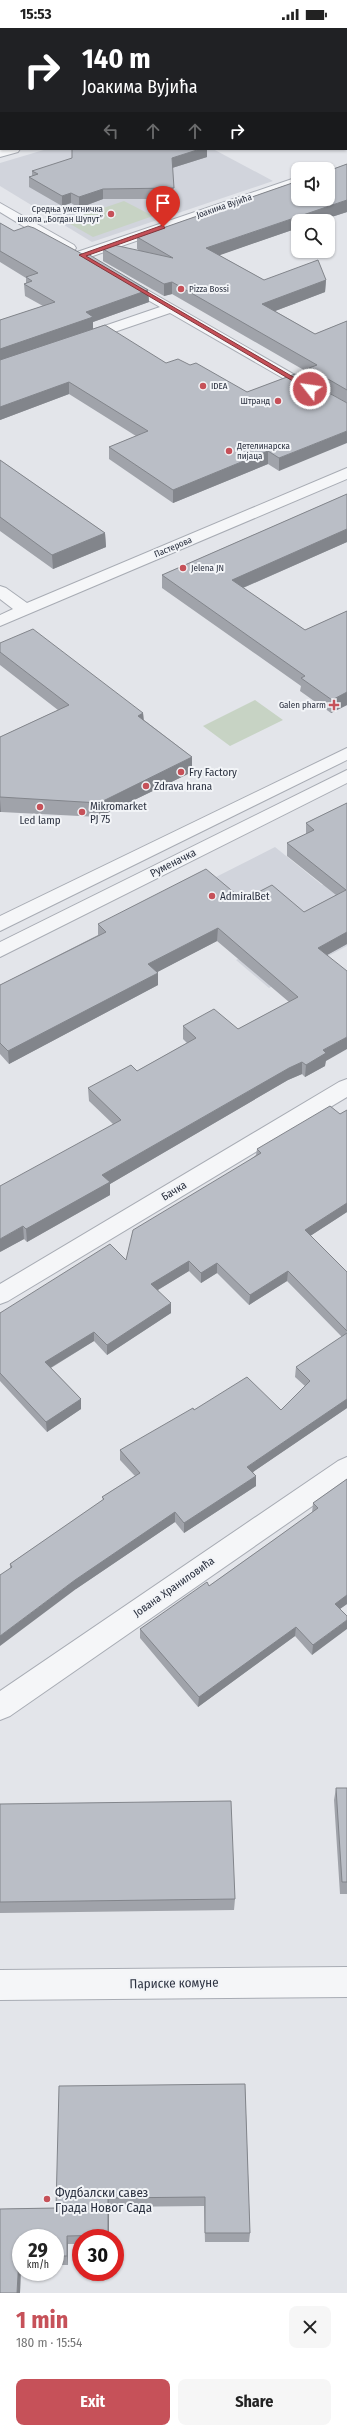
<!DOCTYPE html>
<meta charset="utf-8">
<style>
:root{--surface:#fff;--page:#f6f6f6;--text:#222;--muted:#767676;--accent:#c65159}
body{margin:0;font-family:"Fira Sans Condensed",sans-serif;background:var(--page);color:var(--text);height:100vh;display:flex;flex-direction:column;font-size:15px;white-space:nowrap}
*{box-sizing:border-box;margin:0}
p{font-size:13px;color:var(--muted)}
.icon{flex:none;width:22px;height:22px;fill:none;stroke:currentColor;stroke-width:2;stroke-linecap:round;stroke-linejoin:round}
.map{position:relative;height:2265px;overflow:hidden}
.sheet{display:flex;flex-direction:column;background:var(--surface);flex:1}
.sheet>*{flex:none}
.hud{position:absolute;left:0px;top:0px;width:347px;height:122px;box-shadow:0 1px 3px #0004;background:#202124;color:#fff;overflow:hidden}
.fabs{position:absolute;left:291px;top:134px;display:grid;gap:8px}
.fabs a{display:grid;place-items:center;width:44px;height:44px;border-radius:8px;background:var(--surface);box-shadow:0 1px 3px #0004;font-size:20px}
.speed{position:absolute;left:12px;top:2201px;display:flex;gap:8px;font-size:20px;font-weight:700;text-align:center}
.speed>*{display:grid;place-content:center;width:52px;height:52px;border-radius:50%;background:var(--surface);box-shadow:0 1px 3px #0004;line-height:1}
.speed small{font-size:10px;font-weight:400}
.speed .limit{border:6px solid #d22;background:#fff;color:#111}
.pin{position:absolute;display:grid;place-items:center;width:34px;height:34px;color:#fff;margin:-41px -17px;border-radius:50% 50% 50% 0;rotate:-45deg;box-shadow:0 0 4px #0007}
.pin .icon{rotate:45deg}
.me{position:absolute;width:44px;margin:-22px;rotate:300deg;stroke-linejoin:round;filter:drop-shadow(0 0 3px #0008)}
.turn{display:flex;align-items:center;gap:14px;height:84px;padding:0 16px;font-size:18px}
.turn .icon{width:52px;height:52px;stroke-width:2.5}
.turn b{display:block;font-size:28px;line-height:34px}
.lanes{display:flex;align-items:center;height:38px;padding:0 16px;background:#0003;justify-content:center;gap:20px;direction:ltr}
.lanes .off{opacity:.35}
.round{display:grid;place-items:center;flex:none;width:42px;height:42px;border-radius:8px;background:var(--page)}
.summary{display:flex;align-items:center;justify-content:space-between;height:68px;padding:0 16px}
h1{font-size:24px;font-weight:700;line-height:30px;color:var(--accent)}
.action{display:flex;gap:8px;margin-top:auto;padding:8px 16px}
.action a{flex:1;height:46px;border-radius:8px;background:var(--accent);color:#fff;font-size:16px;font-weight:700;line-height:46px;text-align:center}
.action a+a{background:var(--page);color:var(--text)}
.status{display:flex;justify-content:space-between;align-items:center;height:28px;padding:0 20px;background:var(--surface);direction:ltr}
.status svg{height:11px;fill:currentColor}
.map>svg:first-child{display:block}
</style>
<div class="status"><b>15:53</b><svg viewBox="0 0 49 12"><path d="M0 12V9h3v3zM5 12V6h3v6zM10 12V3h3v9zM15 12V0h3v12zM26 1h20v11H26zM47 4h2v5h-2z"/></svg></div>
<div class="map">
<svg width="347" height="2265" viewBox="0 0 347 2265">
<rect width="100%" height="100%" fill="#e3e5ea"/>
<path fill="#d1d4dc" d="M47,121H213L273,153L92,214L0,158V135Z
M275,819L322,857L347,845V918L269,960L236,932L274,911L206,854Z"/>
<path fill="#c7d3c4" d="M124,173L153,188L93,209L65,193Z
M255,672L283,692L230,718L203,698Z"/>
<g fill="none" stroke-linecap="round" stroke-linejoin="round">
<g stroke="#a8acb4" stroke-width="2">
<path id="minor" d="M0,65H1V71H0Z
M0,121H20L18,124L0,129Z
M298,149V157L87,230H77L75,227L77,224Z
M0,175L74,217L76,220L74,223H64L0,184Z
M123,248L347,377V387L170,285L88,313H78L76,310L78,307L160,279L118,255L116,252L118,249Z
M347,440V451L0,598V587L13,581L0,571V558L6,560L27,575Z
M347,1051V1069L8,1273L0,1276V1256L339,1054Z
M347,1429V1454L10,1688L0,1692V1663L338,1433Z
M347,1939V1969L0,1972V1942Z"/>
</g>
<g stroke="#a8acb4" stroke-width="2">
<path id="tertiary" d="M347,720V732L0,903V888Z
M347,742V755L0,929V914Z"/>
</g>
<g stroke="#a8acb4" stroke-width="2">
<path id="secondary" d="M216,0H228V1H216Z
M236,0H247V1H236Z
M346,68H347V76H346Z"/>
</g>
<use href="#minor" fill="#f5f6f8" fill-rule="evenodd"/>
<use href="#tertiary" fill="#f5f6f8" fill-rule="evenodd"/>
<use href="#secondary" fill="#fff" fill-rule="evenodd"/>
</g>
<path fill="#a0a3aa" d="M271,0H347V2H346V1H273Z
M123,121L207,129L172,140L174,171H103L79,180L71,175L62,178L29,159V149L32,148V143Z
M347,136V184L319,193H298V200L219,227L264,252H326L325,264L275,283L315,306L347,293V375L308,353L309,345L172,266L164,268L103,233V221L140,223L137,221V209Z
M0,195L14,203L84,227L148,262L149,274L93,294V301L166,335L190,337L247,364L295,346L279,443L268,436L173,475L109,431V419L136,408L69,366L0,392V292L43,278L25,268L24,256L26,255V250L0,234Z
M0,432L105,505L106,519L53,541L0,503Z
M347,466V514L243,560L305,602L347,583V677L331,685L300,663L301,658L162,560V547Z
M0,615L143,685L144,692L192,729V744L99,789L1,784H0V709L58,682L0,637Z
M347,775V916L327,927L325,1038L305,1049L302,1046L288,1052L110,1156V1167L27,1214L24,1211L0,1224L113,1096L89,1073L88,1060L137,1043L187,1015L183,1011V998L238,1001L289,974L217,913L157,944L158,945V957L9,1036L0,1026V957L98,907V896L243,872L304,884L336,867L287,828V815L306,806V795Z
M347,1082V1184L310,1208L347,1244V1380L253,1444L256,1448V1458L184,1505L175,1494L76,1561L10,1540V1536L103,1472L102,1469L135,1448L120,1432V1422L194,1382H281L305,1358L295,1349L296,1339L342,1309L287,1253L249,1277L217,1245L201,1255L189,1243L158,1262L171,1285L107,1327L94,1313L51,1340L81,1371V1381L47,1404L0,1353V1285L126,1232L256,1127L257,1121L340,1086Z
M347,1451V1576L340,1581L312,1627L295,1608L198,1679L140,1610V1601L209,1558L275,1511L312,1485L313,1475Z
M336,1760H347V1866H340L334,1772Z
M0,1776L235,1871L234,1882L0,1885Z
M245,2056L250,2205L249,2214H205L204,2178L109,2179V2210H81V2216H68V2237H55V2210H21V2237L20,2265H0V2181L56,2180Z"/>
<path fill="#82858b" d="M293,0H347V2H346V1H288Z
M0,48H1V61H0Z
M200,121H207V129L172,140V130Z
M103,161V171L79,180V169Z
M71,165V175L62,178V168Z
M347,172V184L319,193H298V200L206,232V220Z
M326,252L325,264L262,288V276Z
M172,254V266L164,268V256Z
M148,262L149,274L93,294V301L0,333V321L86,284Z
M69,354V366L0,392V379Z
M347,403V415L279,443V430Z
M268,423V436L173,475V462Z
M347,501V514L231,565L232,552Z
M105,505L106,519L53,541L52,527Z
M347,664V677L331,685L332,672Z
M143,685L144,699L138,688Z
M192,729V744L99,789V775Z
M0,771L1,784H0Z
M218,900L217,913L148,949V936Z
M347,904V916L318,932V920Z
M158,945V957L9,1036L8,1023Z
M347,1009V1021L326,1033L325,1038L305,1049L306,1037L323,1022Z
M302,1034V1046L288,1052L110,1156V1167L27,1214L26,1201L102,1147L289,1040Z
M347,1175V1184L304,1212L305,1202Z
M23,1198L24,1211L0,1224V1211Z
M189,1233V1243L151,1266V1256Z
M217,1235V1245L201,1255V1245Z
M288,1243L287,1253L249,1277L250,1267Z
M171,1275V1285L107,1327V1317Z
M94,1304V1313L45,1343V1334Z
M81,1371V1381L47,1404L46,1394Z
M347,1371V1380L247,1448V1439Z
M256,1448V1458L184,1505V1495Z
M175,1484V1494L76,1561L0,1618V1608L75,1552Z
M347,1567V1576L334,1585L335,1576Z
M347,1592V1601L312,1627L313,1617Z
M296,1599L295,1608L198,1679L199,1669Z
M108,2170L109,2179V2210H108Z
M67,2208L68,2216V2237L67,2228Z
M19,2229L21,2237L20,2265H17Z"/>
<path fill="#babec6" stroke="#82858b" d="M0,0H184L185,1H1V48H0Z
M72,121H200L172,130L174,160L103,161L79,169L71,165L62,168L29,149L38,146L32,143L72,130Z
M347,136V172L206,220L264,252L318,232L326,252L262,276L315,306L347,293V362L309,340L317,337L172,254L164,256L103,221L114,217L173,230L137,209L298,153V171H328V143Z
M0,195L14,203L28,198L34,200L84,227L88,226L148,262L86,284L93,289L0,321V292L55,274L24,256L32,253L26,249L38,245L0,223Z
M105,297L166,335L178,331L190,337L196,335L247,364L295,346L347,375V403L279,430L268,423L173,462L109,419L148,403L69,354L0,379V332Z
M0,432L105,505L52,527L0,489Z
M347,466V501L232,552L305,602L347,583V664L332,672L301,650L305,648L162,547Z
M33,601L143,685L138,688L192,729L99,775L0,769V709L69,677L0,624V615Z
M347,775V904L318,920L347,943V1009L323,1022L326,1025L306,1037L302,1034L289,1040L102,1147L110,1154L26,1201L23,1198L0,1211V1158L121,1092L88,1060L131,1037L137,1043L196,1010L183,998L214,981L238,1001L298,969L218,900L148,936L158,945L8,1023L0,1015V957L106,904L98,896L206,841L243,872L272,857L304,884L346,862L287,815L314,802L306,795Z
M330,1078L340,1086L347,1082V1175L305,1202L347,1244V1303L288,1243L250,1267L217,1235L201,1245L189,1233L151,1256L171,1275L107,1317L94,1304L45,1334L81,1371L46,1394L0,1345V1285L110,1216L126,1232L133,1202L261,1125L257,1121Z
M347,1305V1371L247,1439L256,1448L184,1495L175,1484L75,1552L0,1608V1547L12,1539L10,1536L104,1471L102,1469L140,1445L120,1422L193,1380L194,1382L247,1349L281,1382L310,1353L296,1339Z
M347,1451V1567L335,1576L347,1588V1592L313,1617L296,1599L199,1669L140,1601L207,1554L209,1558L275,1511L318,1480L313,1475Z
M336,1760H347V1854H342Z
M231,1773L235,1871L0,1874V1776Z
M245,2056L250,2205H205V2169L108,2170V2207L67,2208V2228H55V2210H21V2229H19L17,2265H0V2181L56,2180L59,2058Z"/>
<path fill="#c65159" stroke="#81353a" d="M163,197L165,200L86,228L312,360V362H308L79,227Z"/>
<g fill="#c65159" stroke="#f2f4f7" stroke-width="1.5">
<circle cx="111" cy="186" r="4"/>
<circle cx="181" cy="261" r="4"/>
<circle cx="203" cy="358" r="4"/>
<circle cx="278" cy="373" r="4"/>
<circle cx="229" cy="423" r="4"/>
<circle cx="183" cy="540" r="4"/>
<path d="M332 671h4v4h4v4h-4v4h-4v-4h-4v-4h4z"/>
<circle cx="181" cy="744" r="4"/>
<circle cx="146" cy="758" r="4"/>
<circle cx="40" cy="779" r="4"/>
<circle cx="82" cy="784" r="4"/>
<circle cx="212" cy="868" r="4"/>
<circle cx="47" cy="2171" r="4"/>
</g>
<g text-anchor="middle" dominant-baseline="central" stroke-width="4" stroke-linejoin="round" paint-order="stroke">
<g font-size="9" fill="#2c3241" stroke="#f2f4f7">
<text transform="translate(224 178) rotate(-19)">Јоакима Вујића</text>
<text transform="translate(173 519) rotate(-23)">Пастерова</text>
</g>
<g font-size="9" fill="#2c3241" stroke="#f2f4f7" text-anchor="start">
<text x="103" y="181" text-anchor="end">Средња уметничка<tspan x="103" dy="10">школа „Богдан Шупут”</tspan></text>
<text x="189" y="261">Pizza Bossi</text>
<text x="211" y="358">IDEA</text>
<text x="270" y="373" text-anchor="end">Штранд</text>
<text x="237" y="418">Детелинарска<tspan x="237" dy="10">пијаца</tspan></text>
<text x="191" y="540">Jelena JN</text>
<text x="326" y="677" text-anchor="end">Galen pharm</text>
</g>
<g font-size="11" fill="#2c3241" stroke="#f2f4f7" text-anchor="start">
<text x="189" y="744">Fry Factory</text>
<text x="154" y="758">Zdrava hrana</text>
<text x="90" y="778">Mikromarket<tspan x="90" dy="13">PJ 75</tspan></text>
<text x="40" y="792" text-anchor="middle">Led lamp</text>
<text x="220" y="868">AdmiralBet</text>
</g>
<g font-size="11" fill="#2c3241" stroke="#f2f4f7">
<text transform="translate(173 835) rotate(-27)">Руменачка</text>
<text transform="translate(174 1163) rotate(-31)">Бачка</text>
<text transform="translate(174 1559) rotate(-35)">Јована Храниловића</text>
</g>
<g font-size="13" fill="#2c3241" stroke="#f2f4f7">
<text transform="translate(174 1955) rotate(-1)">Париске комуне</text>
</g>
<g font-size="13" fill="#2c3241" stroke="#f2f4f7" text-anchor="start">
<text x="55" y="2164">Фудбалски савез<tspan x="55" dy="15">Града Новог Сада</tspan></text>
</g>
</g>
</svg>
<div class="fabs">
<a><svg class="icon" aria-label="sound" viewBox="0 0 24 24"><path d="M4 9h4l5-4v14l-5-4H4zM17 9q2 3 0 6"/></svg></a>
<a><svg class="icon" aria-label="search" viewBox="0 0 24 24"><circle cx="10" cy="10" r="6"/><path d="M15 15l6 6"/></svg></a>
</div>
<div class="speed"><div>29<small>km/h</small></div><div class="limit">30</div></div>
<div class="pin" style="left:163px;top:199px;background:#d93025"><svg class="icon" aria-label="arrive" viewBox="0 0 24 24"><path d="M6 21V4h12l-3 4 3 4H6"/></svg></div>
<svg class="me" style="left:310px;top:361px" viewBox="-20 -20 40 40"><circle r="17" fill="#c65159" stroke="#fff" stroke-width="3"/><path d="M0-11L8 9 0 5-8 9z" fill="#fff"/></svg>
<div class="hud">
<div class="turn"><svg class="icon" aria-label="right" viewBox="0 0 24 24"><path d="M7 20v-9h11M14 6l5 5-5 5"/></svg><div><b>140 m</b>Јоакима Вујића</div></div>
<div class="lanes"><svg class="icon off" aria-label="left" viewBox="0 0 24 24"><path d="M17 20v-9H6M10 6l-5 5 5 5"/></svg><svg class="icon off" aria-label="ahead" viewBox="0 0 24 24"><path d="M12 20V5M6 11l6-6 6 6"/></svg><svg class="icon off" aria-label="ahead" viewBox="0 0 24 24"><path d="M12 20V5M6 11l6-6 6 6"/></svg><svg class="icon" aria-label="right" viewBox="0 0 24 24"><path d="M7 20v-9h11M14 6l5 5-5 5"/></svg></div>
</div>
</div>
<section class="sheet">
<div class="summary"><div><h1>1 min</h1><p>180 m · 15:54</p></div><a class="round"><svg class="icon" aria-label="close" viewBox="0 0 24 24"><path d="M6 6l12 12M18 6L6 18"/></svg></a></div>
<div class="action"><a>Exit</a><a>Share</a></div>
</section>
